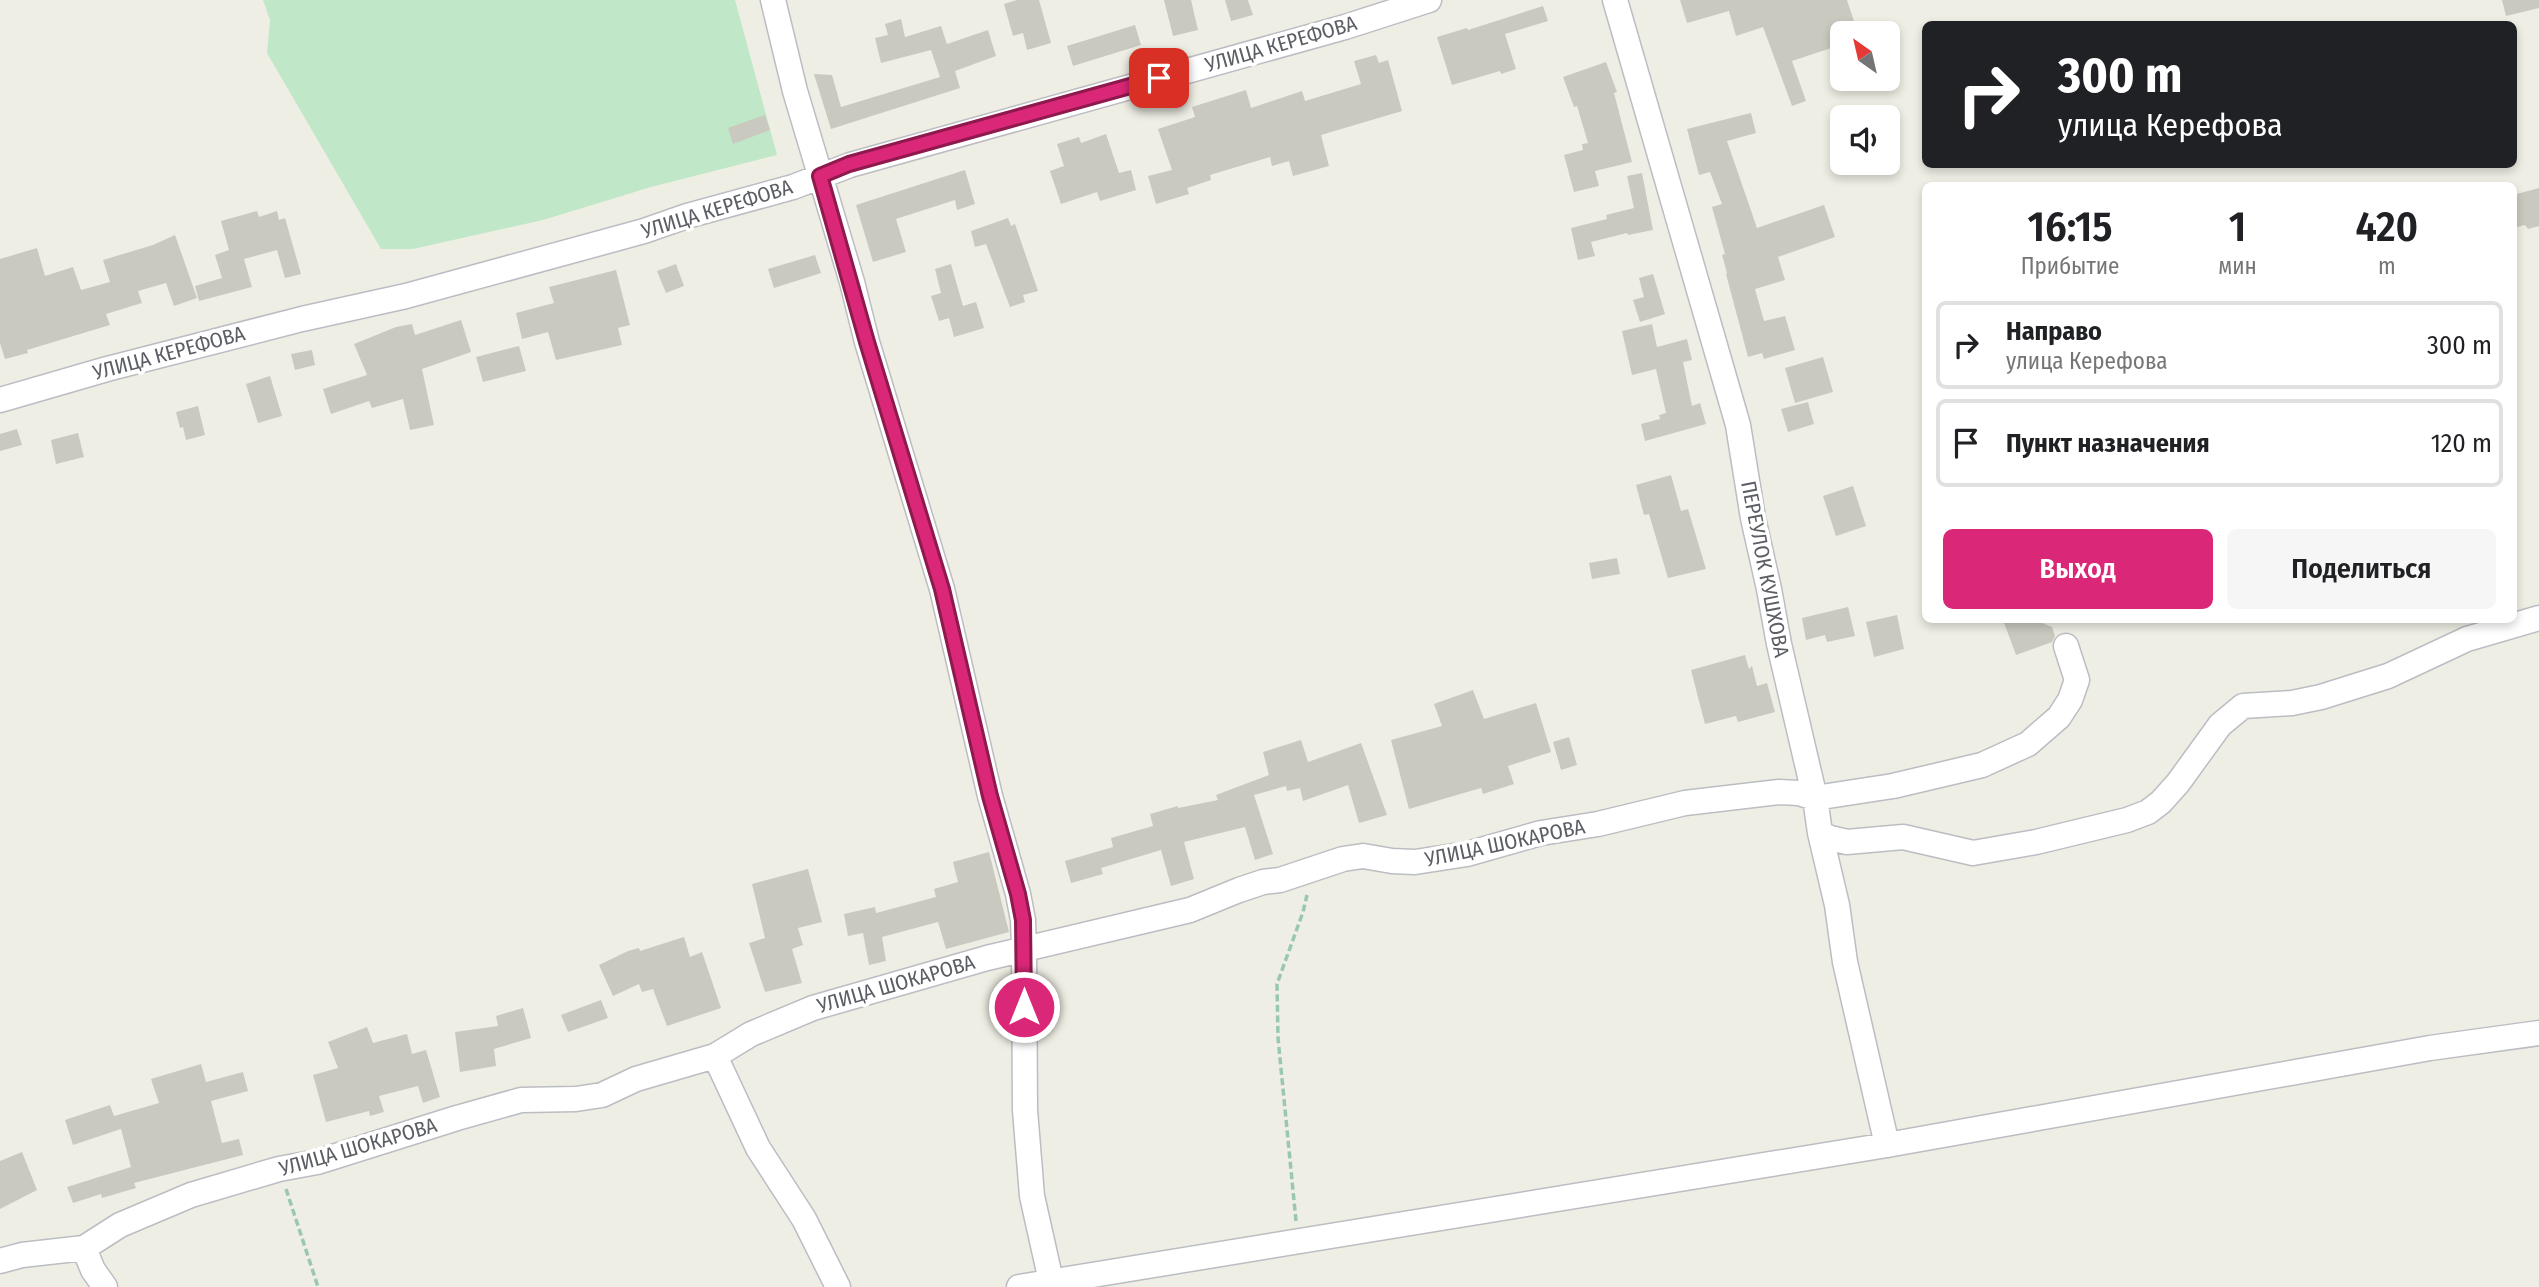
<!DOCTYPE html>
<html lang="ru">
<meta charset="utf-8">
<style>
:root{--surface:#fff;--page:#f6f6f6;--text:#202124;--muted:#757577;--line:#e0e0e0;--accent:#db2777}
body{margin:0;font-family:"Fira Sans Condensed",sans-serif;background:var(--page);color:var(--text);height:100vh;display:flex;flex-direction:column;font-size:26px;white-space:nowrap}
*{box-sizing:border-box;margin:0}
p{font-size:23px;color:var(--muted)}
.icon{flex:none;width:38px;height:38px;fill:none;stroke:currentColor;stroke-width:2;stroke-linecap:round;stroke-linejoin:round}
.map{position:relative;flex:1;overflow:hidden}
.drawer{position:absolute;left:1922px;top:182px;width:595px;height:441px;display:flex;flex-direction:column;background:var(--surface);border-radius:10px;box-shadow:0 4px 10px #0003}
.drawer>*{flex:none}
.hud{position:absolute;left:1922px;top:21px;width:595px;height:147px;border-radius:10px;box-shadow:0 4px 10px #0003;background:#202124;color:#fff;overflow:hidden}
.needle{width:46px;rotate:326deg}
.buttons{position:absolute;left:1830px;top:21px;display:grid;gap:14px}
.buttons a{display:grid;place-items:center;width:70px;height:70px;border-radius:10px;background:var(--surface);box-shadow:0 4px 10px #0003;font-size:35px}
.pin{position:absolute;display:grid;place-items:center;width:60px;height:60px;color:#fff;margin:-30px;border-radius:14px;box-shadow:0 4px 10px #0006}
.me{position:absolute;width:77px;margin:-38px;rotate:0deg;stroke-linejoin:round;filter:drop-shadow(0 0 5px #0008)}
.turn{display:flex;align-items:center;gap:24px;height:147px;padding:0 21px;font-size:32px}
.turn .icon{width:91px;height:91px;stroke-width:2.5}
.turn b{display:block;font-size:49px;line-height:60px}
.eta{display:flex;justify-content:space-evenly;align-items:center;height:119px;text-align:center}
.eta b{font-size:42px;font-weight:600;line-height:49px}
.action{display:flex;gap:14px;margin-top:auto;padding:14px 21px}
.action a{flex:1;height:80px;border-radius:10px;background:var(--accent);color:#fff;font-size:28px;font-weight:600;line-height:80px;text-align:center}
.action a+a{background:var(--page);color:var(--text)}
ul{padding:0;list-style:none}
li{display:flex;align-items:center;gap:21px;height:88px;margin:0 14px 10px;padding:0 7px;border:4px solid var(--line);border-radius:10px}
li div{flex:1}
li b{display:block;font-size:26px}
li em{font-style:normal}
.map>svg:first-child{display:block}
</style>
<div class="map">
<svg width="2539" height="1287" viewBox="0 0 2539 1287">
<rect width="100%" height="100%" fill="#efeee4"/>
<path fill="#c0e7c7" d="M263,0H735L777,155L651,187L543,220L413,249H381L267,53L270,20Z"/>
<path fill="#cac9c0" d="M1017,0H1039L1051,43L1027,50L1023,33L1013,36L1004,4Z
M1164,0H1191L1198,30L1173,36Z
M1225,0H1248L1253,15L1231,21Z
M1680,0H1847L1855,24L1843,29V44L1792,61L1806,101L1792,106L1763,27L1736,36L1729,11L1687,23Z
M2502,0H2539V8L2506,16Z
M1543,6L1548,21L1505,34L1516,69L1501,74L1500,71L1452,85L1437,37L1467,28L1468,30Z
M901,19L905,37L941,26L947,44L988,30L996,56L955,71L960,88L831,129L814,74L832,75L841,107L940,77L931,50L881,63L875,38L888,35L885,24Z
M1135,25L1141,45L1073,66L1067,46Z
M1376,55L1379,63L1388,60L1402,111L1321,135L1329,166L1293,176L1289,161L1272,166L1270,157L1210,175L1211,180L1187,188L1189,194L1156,204L1148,176L1172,170L1158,129L1195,117L1192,107L1246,90L1251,108L1302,91L1305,101L1361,84L1354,61Z
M1606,62L1617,92L1614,93L1632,162L1595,171L1599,186L1574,192L1564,155L1583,150L1582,144L1588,143L1577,106L1574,107L1563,77Z
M1751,113L1756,133L1727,141L1757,228L1824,205L1835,237L1778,257L1785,280L1755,289L1764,321L1785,316L1795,350L1764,359L1762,353L1748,357L1726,274L1727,273L1722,255L1725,254L1712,207L1722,204L1710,172L1699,175L1687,129Z
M765,115L770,130L733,144L728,128Z
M1106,134L1119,173L1131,170L1136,190L1100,201L1097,192L1061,204L1050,171L1064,166L1057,144L1079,137L1081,143Z
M965,170L975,204L957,210L955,200L896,219L906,252L873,262L856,205Z
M1642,173L1653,230L1628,235L1627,233L1591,242L1595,256L1578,260L1571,228L1607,219L1606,215L1634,208L1627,176Z
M2539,188V226L2528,229L2525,225L2513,228V195Z
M257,211L259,217L277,211L279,220L285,218L301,274L285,278L277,250L244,259L252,287L199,301L195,286L222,278L215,255L229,250L221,221Z
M1008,218L1011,226L1015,224L1038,291L1023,295L1025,302L1010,307L986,244L975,247L971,231Z
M175,235L197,298L174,306L166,283L138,291L142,303L106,314L110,325L27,350L28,353L5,359L0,343V259L37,248L45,276L73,267L81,290L110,282L103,260L153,245Z
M815,255L821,273L774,288L768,269Z
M676,264L684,286L666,293L657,271Z
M951,264L963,306L976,302L984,328L954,337L949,318L939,321L931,296L941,293L935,269Z
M616,270L630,325L618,328L622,345L556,360L548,332L522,339L516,313L554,303L549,287Z
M1653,274L1665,314L1640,322L1633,300L1644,297L1639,278Z
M461,320L471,352L422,369L434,425L410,430L403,399L372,408L369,401L331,414L323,389L367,375L354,344L396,327L412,324L415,335Z
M1652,324L1657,347L1687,339L1692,360L1683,362L1692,406L1700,403L1706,424L1645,441L1641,424L1660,419L1659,415L1666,413L1656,369L1632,375L1622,331Z
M519,346L526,371L483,382L476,357Z
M312,350L315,365L295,370L291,354Z
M1823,357L1833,392L1795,403L1785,368Z
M270,376L282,416L258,423L246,384Z
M1808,402L1814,424L1788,432L1781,409Z
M198,406L205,435L186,440L183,427L180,428L176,412Z
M17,429L22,445L0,451V434Z
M78,433L84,457L56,464L51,440Z
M1671,475L1681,511L1688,509L1706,569L1668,578L1649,514L1644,515L1636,485Z
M1853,486L1866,526L1836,536L1823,496Z
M1617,558L1620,574L1592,579L1589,563Z
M1848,607L1855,636L1827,642L1825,635L1806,640L1802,618Z
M1897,615L1904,649L1874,657L1866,622Z
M2003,620H2035L2052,627L2055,636L2052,642L2016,655Z
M1745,655L1749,669L1752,666L1757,686L1767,683L1775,712L1738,722L1736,716L1705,724L1691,670Z
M1473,690L1484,719L1536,703L1551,752L1508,766L1514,784L1483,794L1481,788L1409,809L1391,740L1442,726L1434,704Z
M1569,737L1577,765L1561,770L1553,742Z
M1301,740L1308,762L1361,743L1387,815L1359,823L1348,785L1303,801L1300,788L1287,791L1286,786L1254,795L1273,854L1255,860L1245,827L1184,842L1194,879L1171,886L1161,850L1101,868L1103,874L1071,883L1065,861L1113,847L1111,838L1153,826L1150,814L1178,806V808L1218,800L1216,795L1269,775L1263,752Z
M989,852L1009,932L946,949L938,922L882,937L886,961L869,965L863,933L848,936L844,914L875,907L876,913L936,897L934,889L958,882L953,862Z
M808,869L822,922L798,928L803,945L792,949L802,983L765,992L749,943L765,938L752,884Z
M684,937L690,957L702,952L721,1008L667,1026L653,989L642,992L639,984L613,996L599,965L628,951L639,948L640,951Z
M601,1000L608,1018L568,1032L561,1015Z
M523,1008L531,1038L494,1049L496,1066L460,1072L455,1032L498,1026L496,1016Z
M367,1027L373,1043L407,1034L412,1054L426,1050L440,1097L423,1103L418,1086L379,1096L384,1112L370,1116L369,1111L326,1122L313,1075L338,1068L328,1042Z
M201,1064L206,1082L243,1072L248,1091L211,1101L222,1143L239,1139L243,1155L134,1183L136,1188L102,1198L101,1194L73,1203L67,1187L131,1167L121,1129L73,1145L65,1120L110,1105L114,1116L159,1103L151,1079Z
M22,1152L37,1190L0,1209V1161Z"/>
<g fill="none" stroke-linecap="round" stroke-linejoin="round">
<g stroke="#bcbdc3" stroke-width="27">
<path id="minor" d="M773,0L795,91L852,282L867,342L942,589L990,796L1018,894L1023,920L1024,949L1025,1110L1032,1196L1051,1281
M1615,0L1738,425L1753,518L1769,589L1779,644L1815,798L1820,833L1837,905L1845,962L1887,1145
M0,400L107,369L302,319L406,296L644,231L687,216L793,187L850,165L1345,27L1429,0
M1820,833L1830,838L1847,842L1903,837L1973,853L2036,842L2127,820L2148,812L2161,802L2178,783L2220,725L2243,706L2292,703L2321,697L2388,676L2467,639L2539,618
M715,1056L758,1148L804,1219L838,1287
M84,1248L93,1270L105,1287
M0,1261L22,1255L84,1248L120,1225L191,1195L279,1169L317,1162L457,1118L521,1100L576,1099L602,1095L636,1079L715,1056L751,1034L813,1008L987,958L1190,910L1239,890L1263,882L1280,880L1343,859L1363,856L1392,861L1415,862L1467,854L1541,833L1598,824L1685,803L1779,792L1799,793L1815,798L1893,786L1982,765L2028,744L2059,717L2070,700L2077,680L2066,646
M1019,1287L1887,1145L2430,1048L2539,1033"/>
</g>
<path stroke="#99c8ae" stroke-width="3.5" stroke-dasharray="7 3.5" stroke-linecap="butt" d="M286,1189L318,1287
M1296,1221L1278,1038L1277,984L1303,912L1307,895"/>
<use href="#minor" stroke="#fff" stroke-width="24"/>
</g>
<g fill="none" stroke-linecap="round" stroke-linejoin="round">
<g stroke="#8e194d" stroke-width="18">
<path id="route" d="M1024,1007L1023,920L1018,894L990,796L942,589L867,342L820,176L849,164L1159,78"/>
</g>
<use href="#route" stroke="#db2777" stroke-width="12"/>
</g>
<g text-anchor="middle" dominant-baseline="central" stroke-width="7" stroke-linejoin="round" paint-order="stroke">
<g font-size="21" fill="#5c5e65" stroke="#fff">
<text transform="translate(1281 44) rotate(-16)">УЛИЦА КЕРЕФОВА</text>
<text transform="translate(717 209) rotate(-17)">УЛИЦА КЕРЕФОВА</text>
<text transform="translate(169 353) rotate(-15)">УЛИЦА КЕРЕФОВА</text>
<text transform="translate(1765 569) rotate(79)">ПЕРЕУЛОК КУШХОВА</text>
<text transform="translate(1505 843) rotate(-12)">УЛИЦА ШОКАРОВА</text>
<text transform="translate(896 984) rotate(-16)">УЛИЦА ШОКАРОВА</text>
<text transform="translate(358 1147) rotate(-16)">УЛИЦА ШОКАРОВА</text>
</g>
</g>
</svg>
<div class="buttons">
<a><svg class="needle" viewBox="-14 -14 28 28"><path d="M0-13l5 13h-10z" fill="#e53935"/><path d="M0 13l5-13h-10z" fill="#757577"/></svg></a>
<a><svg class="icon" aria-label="sound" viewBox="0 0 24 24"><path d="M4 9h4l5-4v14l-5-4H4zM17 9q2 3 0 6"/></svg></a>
</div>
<div class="pin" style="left:1159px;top:78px;background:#d93025"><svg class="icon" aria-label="arrive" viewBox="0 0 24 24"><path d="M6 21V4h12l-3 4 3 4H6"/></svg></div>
<svg class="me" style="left:1024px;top:1007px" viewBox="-20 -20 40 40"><circle r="17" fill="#db2777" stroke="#fff" stroke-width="3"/><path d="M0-11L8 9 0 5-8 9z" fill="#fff"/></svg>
<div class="hud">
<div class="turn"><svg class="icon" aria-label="right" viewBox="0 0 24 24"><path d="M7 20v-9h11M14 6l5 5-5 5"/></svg><div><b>300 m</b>улица Керефова</div></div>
</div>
<section class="drawer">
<div class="eta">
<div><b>16:15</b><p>Прибытие</p></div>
<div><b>1</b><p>мин</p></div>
<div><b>420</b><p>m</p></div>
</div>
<ul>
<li><svg class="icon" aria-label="right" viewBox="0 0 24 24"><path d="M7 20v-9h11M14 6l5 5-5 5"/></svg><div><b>Направо</b><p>улица Керефова</p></div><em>300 m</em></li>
<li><svg class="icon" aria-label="arrive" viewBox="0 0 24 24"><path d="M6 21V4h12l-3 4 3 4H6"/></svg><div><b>Пункт назначения</b></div><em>120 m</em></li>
</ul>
<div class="action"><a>Выход</a><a>Поделиться</a></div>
</section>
</div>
